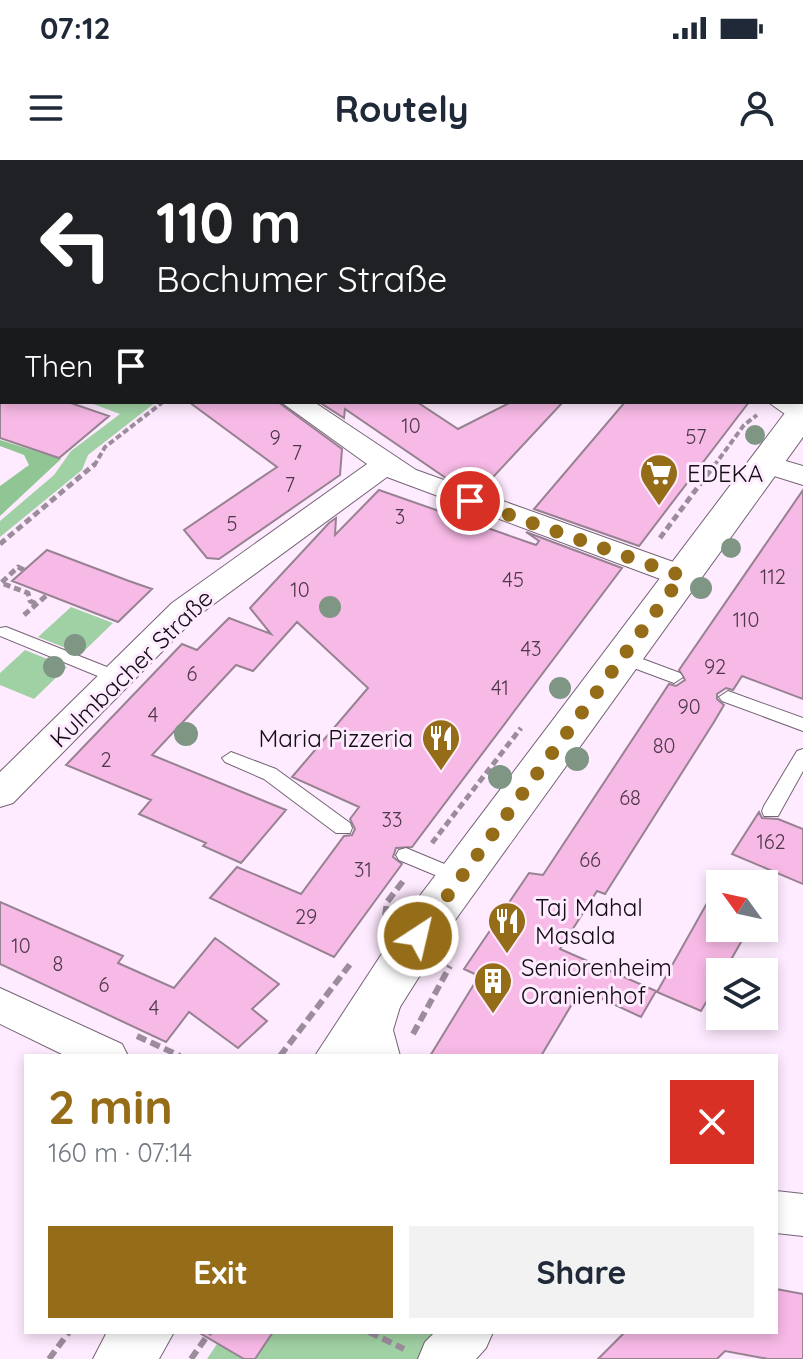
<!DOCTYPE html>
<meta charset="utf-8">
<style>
:root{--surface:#fff;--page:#f2f2f3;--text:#1f2937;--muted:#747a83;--accent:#956c17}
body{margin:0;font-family:Quicksand,sans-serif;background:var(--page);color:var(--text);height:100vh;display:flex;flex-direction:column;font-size:30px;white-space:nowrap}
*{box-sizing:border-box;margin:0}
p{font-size:26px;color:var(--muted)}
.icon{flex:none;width:44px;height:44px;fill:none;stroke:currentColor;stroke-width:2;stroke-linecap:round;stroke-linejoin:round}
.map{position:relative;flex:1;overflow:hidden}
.panel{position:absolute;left:24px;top:894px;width:754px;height:280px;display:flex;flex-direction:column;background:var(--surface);border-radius:0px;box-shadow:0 4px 12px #0003}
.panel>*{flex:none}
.guide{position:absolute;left:0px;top:0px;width:804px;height:244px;box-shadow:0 4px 12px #0003;background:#202124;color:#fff;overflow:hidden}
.needle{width:52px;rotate:303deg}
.tools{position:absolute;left:706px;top:710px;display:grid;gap:16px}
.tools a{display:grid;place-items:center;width:72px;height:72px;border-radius:0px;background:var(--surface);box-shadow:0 4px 12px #0003;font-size:40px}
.pin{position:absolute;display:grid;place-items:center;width:68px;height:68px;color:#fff;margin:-34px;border:4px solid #fff;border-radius:50%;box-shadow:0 2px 8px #0007}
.me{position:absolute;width:88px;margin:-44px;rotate:35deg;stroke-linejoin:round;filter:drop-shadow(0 0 6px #0008)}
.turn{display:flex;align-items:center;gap:28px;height:168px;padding:0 24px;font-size:36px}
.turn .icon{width:104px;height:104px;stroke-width:2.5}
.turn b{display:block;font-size:56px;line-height:68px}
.then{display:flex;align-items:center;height:76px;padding:0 24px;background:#0003;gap:16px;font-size:30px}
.round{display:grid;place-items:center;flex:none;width:84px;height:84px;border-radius:0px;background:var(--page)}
.summary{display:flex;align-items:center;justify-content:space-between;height:136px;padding:0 24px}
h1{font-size:48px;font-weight:800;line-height:60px;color:var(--accent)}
.button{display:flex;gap:16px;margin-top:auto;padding:16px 24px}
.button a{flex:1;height:92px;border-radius:0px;background:var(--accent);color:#fff;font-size:32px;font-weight:800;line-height:92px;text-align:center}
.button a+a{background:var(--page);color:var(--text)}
.status{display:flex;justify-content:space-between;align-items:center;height:56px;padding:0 40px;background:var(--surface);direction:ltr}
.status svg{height:22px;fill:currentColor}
header{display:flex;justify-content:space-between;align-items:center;height:104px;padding:0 24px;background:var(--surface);font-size:36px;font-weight:800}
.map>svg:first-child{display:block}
</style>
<div class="status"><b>07:12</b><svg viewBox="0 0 49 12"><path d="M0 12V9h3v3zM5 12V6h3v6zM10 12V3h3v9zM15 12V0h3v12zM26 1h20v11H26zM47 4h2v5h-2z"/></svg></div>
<header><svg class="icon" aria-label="menu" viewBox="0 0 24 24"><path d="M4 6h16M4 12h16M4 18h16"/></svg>Routely<svg class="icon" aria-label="person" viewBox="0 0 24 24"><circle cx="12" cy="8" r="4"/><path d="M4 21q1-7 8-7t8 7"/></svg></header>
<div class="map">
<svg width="803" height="1199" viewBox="0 0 803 1199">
<rect width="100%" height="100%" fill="#ffebff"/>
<path fill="#a0d1a4" d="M88,242H156L88,295L82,310L0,377V361L54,315L71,291L120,254Z
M71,447L113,463L81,494L38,477Z
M25,490L67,507L34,539L0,525V513Z
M225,1172H456L429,1199H207Z"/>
<path fill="#8fc693" d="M0,280L61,299L0,356V326L29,305L24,295L0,286Z"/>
<path fill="#f7b9e6" stroke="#978291" stroke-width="2" d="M0,242H68L109,256L59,298L0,278Z
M189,242H278L342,289L340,315L219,399L207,398L184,370L277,307Z
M319,242H417L458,269L511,242H563L481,330L446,318L345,249L344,258Z
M625,242H749L639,386L534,349Z
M379,330L536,385L539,381L526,372L622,408L412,687L396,688L393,697L402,704L334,797L210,738L237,707L301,734L344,676L352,675L355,669L350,659L359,647L292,617L368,528L297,462L253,511L236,505L152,595L286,650L241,703L203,686L206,683L139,654L151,640L66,605L182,484L197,490L229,458L271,474L250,448L329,363L336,358L335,375Z
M803,330V539L742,516L733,530L726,528L717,534V539L724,545L714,562L605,734L597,731L560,789L656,831L641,857L581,829L541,896H430L479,816L464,809L529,713L543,715L669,524L676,526L685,520L679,510Z
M47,390L129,421L152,429L118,462L12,421Z
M759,652L762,658L778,659L803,669V724L732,694Z
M720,720V768H749L724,812H720V818L701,851L657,832Z
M0,742L123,796L118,803L174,828L215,778L279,824L252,849L267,861L238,888L189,852L166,882L0,804Z
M776,1129L803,1134V1199H768L725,1191L717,1199H598L625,1172H776Z
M198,1172H273L255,1199H244Z"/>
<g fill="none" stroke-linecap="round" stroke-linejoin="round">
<g stroke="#746374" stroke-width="2">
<path id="service" d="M677,0H695L697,2H679Z
M6,467L122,513L125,517L116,523L110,521L0,476V468Z
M621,491L680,513L683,517L674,523L615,501L613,497L615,493Z
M728,531L803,558V571L722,541L719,537Z
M803,589V611L778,656H764L762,651L764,646L797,591Z
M231,592L276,609L350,663L352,668L350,673H336L264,619L225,602L222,598Z
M406,688L466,713L469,718L466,723L459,725L399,700L396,695L399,690Z"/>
</g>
<g stroke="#746374" stroke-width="2">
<path id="minor" d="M330,0H355L357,2H332Z
M609,0H633L607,2Z
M0,37H2V52H0Z
M0,185H2V201H0Z
M281,242H314L416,310L693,409L698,416L693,423L682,426L671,423L387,317L196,457L13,643L0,647V612L172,443L367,304Z
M768,242H803V261L792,259Z
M765,295L803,306V325L755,310L750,304L755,298Z
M381,823L396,828L402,840L393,870L400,896H358C351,870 354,853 366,828Z
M0,828L122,884L128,896H66L0,864Z
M776,1031L803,1034V1076L776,1073Z
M435,1172H493L486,1188L476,1199H418L425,1182Z"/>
</g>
<g stroke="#746374" stroke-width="2">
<path id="primary" d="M803,242V277L453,763L369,896H315L419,737L791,245Z
M107,1172H174L159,1199H93Z"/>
</g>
<path stroke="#9c8d9c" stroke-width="4" stroke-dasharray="6 3" stroke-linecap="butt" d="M130,0L135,2
M418,0L426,2
M26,2L29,0
M162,2L168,0
M398,2L401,0
M94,306L105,287L163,242
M714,306L744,265L757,255"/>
<path stroke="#9c8d9c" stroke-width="5" stroke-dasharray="7 4" stroke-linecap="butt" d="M660,378L715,304
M0,384L95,304
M24,410L18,407L1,423L28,433L30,441L37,444
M24,455L47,435
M432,683L521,568"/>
<path stroke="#9c8d9c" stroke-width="6" stroke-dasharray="10 5" stroke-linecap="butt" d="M385,756L387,742L404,720
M413,874L450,806
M137,876L180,896
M280,896L351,803
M369,1172L404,1189
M49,1199L69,1172
M191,1199L210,1172"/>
<use href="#service" fill="#fff" fill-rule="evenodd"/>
<use href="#minor" fill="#fff" fill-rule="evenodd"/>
<use href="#primary" fill="#fff" fill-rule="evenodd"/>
</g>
<g fill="#7f9685">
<circle cx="755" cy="275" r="10"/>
<circle cx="731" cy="388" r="10"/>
<circle cx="701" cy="428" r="11"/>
<circle cx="330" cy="447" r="11"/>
<circle cx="75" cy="485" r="11"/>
<circle cx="54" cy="507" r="11"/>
<circle cx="560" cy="528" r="11"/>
<circle cx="186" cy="574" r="12"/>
<circle cx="577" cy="599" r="12"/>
<circle cx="500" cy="617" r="12"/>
</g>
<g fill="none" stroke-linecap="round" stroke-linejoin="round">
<path stroke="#956c17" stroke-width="14" stroke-dasharray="0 25.2" d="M418,776L682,416L470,341"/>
</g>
<defs>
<g id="supermarket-pin" transform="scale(2)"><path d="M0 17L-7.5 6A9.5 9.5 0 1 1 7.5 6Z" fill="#956c17" stroke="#ffebff"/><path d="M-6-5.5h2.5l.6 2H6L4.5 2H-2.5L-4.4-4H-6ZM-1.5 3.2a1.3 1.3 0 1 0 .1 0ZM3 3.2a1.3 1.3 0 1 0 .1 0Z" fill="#fff"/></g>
<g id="restaurant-pin" transform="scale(2)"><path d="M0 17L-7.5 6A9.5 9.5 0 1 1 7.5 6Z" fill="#956c17" stroke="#ffebff"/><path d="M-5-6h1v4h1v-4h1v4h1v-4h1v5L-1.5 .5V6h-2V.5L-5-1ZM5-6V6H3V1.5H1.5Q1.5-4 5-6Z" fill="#fff"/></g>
<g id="building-pin" transform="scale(2)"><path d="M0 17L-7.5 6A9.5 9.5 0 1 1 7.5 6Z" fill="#956c17" stroke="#ffebff"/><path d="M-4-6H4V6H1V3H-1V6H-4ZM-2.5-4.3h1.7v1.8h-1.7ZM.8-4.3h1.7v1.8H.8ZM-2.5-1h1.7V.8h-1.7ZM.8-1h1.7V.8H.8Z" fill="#fff"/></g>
</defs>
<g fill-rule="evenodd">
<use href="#supermarket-pin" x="659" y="313"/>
<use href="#restaurant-pin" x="441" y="578"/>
<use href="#restaurant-pin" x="507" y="761"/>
<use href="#building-pin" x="493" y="821"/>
</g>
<g text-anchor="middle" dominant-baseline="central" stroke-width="6" stroke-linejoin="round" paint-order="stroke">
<g font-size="20" fill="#4c3848">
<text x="411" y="265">10</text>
<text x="696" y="276">57</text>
<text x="275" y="277">9</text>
<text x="297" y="292">7</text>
<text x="290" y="324">7</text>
<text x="400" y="356">3</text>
<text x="232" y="363">5</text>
<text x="773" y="416">112</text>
<text x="513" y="419">45</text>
<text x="300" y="429">10</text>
<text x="746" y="459">110</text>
<text x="531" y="488">43</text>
<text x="715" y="506">92</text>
<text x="192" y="513">6</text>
<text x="500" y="527">41</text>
<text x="689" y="546">90</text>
<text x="153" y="554">4</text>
<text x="664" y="585">80</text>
<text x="106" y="599">2</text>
<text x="630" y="637">68</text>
<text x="392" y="659">33</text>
<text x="771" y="681">162</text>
<text x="590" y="699">66</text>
<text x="363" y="709">31</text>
<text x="306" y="756">29</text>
<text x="21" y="785">10</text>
<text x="58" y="803">8</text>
<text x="104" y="824">6</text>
<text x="154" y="847">4</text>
</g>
<g font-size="24" fill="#130d13" stroke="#ffebff" text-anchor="start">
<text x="687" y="313">EDEKA</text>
<text x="413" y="578" text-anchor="end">Maria Pizzeria</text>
<text x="535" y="747">Taj Mahal<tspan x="535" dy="28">Masala</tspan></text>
<text x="521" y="807">Seniorenheim<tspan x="521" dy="28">Oranienhof</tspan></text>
</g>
<g font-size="24" fill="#130d13" stroke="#ffebff">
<text transform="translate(131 508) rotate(-44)">Kulmbacher Straße</text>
</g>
</g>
</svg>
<div class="tools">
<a><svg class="needle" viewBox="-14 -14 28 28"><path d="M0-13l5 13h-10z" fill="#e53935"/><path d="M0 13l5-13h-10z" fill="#747a83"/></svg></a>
<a><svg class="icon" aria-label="layers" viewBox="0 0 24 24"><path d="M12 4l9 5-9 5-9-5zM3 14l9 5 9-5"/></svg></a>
</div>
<div class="pin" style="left:470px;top:341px;background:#d93025"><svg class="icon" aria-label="arrive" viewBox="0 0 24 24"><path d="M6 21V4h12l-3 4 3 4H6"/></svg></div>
<svg class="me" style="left:418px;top:776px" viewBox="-20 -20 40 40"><circle r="17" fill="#956c17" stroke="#fff" stroke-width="3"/><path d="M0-11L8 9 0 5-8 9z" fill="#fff"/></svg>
<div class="guide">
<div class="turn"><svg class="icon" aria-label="left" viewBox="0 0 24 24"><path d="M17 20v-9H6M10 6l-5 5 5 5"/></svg><div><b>110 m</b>Bochumer Straße</div></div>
<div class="then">Then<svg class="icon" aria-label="arrive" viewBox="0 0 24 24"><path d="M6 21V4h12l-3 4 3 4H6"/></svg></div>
</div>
<section class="panel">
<div class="summary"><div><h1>2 min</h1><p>160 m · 07:14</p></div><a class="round" style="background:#d93025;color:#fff"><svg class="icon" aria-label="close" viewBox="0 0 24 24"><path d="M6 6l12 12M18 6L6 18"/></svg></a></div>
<div class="button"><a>Exit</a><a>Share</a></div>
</section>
</div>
